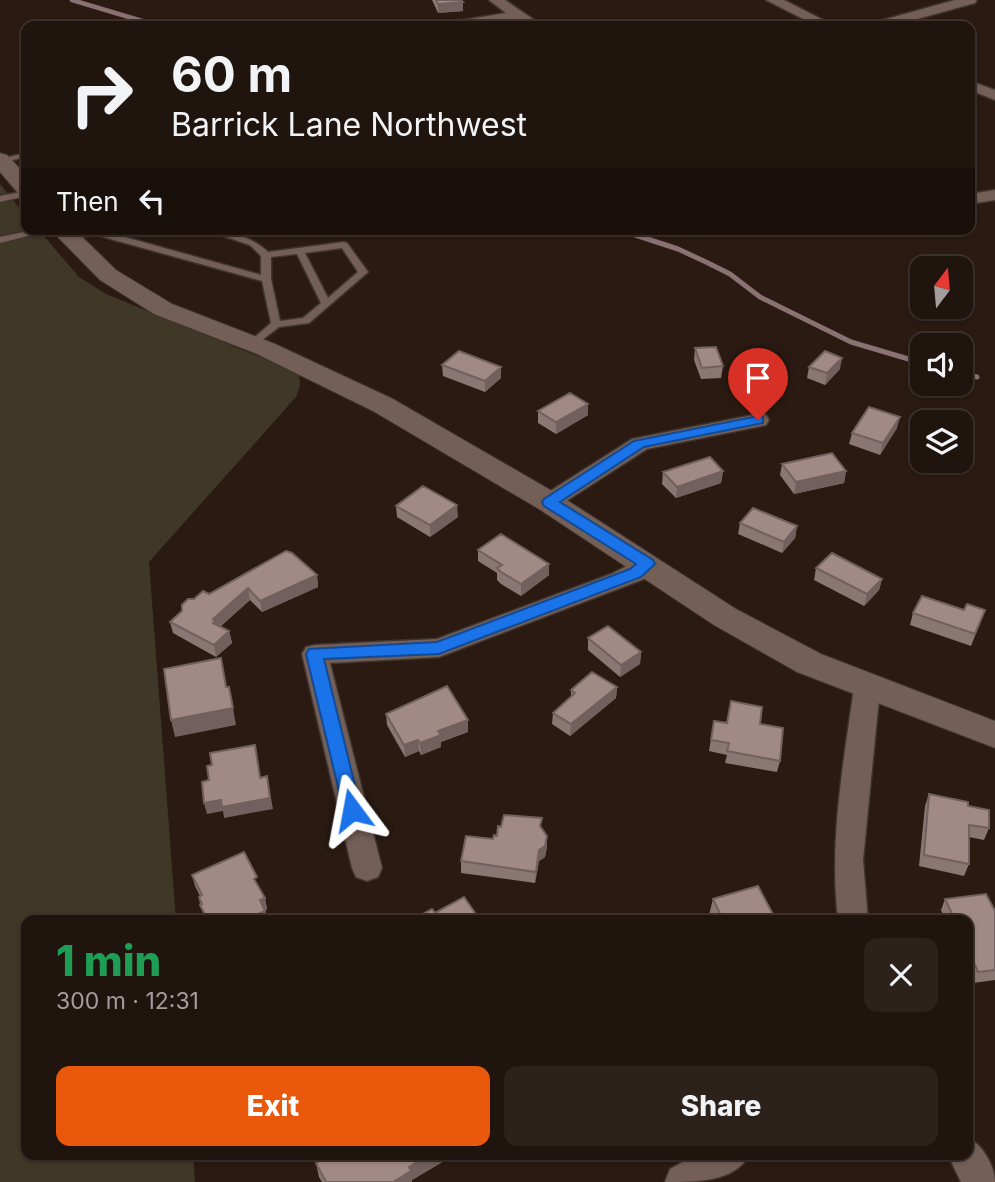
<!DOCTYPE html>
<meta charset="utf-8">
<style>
:root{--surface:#20140e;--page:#2d211c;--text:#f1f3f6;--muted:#a29e9e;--line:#3d332e;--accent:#ea580c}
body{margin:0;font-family:Inter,sans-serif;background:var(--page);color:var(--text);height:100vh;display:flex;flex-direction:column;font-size:26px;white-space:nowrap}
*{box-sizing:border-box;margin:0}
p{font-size:23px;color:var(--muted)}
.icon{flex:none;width:38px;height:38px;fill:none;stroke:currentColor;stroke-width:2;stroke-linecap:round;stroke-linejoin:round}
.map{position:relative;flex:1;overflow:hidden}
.details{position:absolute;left:21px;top:915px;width:952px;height:245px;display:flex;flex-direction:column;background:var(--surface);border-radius:14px;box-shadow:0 2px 5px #0004,0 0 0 2px var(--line)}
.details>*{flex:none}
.top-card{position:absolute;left:21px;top:21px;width:954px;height:214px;border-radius:14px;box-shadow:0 2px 5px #0004,0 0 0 2px var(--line);background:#20140e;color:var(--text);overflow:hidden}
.needle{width:46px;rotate:16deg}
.buttons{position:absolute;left:910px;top:256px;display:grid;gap:14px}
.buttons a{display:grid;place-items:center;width:63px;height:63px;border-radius:14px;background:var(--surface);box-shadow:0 2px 5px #0004,0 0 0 2px var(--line);font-size:35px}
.pin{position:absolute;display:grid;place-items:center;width:60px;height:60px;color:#fff;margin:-72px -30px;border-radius:50% 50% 50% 0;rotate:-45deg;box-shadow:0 0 7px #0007}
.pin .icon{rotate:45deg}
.me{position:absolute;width:77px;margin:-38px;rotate:347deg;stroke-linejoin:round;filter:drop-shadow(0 0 5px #0008)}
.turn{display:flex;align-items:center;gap:24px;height:147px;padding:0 35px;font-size:32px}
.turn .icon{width:91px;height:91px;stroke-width:2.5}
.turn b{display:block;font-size:49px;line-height:60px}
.then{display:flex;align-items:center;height:66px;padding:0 35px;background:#0003;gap:14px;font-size:26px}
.round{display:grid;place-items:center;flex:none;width:74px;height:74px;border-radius:14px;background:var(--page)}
.head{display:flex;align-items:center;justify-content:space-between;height:119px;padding:0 35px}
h1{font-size:42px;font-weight:800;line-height:52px;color:#1e9e55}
.button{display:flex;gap:14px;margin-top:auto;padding:14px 35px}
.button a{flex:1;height:80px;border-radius:14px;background:var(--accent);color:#fff;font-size:28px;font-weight:800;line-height:80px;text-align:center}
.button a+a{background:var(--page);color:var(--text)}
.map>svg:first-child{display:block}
</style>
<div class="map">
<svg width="995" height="1182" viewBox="0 0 995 1182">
<rect width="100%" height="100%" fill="#2a1a12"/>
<path fill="#403827" d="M0,184L26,216V229H38L79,277L106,294L299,373L300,386L296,397L149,562L176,920H26V1155H193L195,1182H0Z"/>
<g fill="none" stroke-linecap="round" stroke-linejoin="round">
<path stroke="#8a7173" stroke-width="4.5" d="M72,0L159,26"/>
<path stroke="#8a7173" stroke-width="5" d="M617,229L678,249L706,262L730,274L760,297L851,342L922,363
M961,373L977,377"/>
<g stroke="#40342f" stroke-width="3">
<path id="service" d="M26,153V157L0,163V159Z
M26,191V196L0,202V196Z
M38,229H56L0,243V237Z
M96,229L261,275V256L250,245L202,229C225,229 251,236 268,252L344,242L347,243L368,272L309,323L279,327L253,347L249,346V342L271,323L262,281L96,235L67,238L63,235L67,232ZM342,248L358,272L328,298L305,253ZM297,254L321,303L303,318L280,321L271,279V257Z"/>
</g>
<g stroke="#40342f" stroke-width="3">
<path id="minor" d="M489,0H505L543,26H527L516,19L474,26H444L451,22L506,13Z
M766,0H784L835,26H817Z
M955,0H977L975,3L892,26H870L872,23Z
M970,81L995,90V100L970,90Z
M995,190V200L970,204V194Z
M758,414L766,415L769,420L766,425L647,449L557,507L549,509L541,507L538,502L541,497L632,439Z
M647,556L655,558L659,564L644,579L439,657L330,663L382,868L378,877L367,881L356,877L352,868L302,654L306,647L315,645L437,639L611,574Z
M867,678L876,681L880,688L863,860L868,920H838C829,842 843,766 854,688L858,681Z
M968,1138C982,1144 995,1166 995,1182H961L948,1155H968Z
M696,1155H749C735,1182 696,1182 665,1182L670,1169Z"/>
</g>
<g stroke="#40342f" stroke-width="2">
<path id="tertiary" d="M0,153L7,155L26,175V194L18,193L0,172Z
M50,229H74L116,270L172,304L275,344L393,399L559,495L736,609L821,654L995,721V748L797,672L714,625L539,509L373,411L257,354L154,314L100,280Z"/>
</g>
<use href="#service" fill="#735f56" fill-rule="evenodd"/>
<use href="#minor" fill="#735f56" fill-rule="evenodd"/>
<use href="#tertiary" fill="#735f56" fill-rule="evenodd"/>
</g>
<path fill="#8a7673" d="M432,0H461L463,11L438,13Z
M695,348L723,366L721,378L701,379L694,360Z
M442,365L501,367V378L485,392L443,376Z
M809,367L840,369L825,385L807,378Z
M588,404V415L556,434L538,423V411Z
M897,428L880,455L849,444L852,433Z
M782,464L846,471L844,483L794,494L780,475Z
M723,471L721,483L676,498L662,484L663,472Z
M396,506L458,517L430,537L397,517Z
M740,523L797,526L795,538L782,553L738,534Z
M478,550L549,575L521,596L501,584L497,580V573L478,561Z
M816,568L882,579L879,590L864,606L814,580Z
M317,575L318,587L262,612L250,600L220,627L229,631L232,643L216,657L173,633L170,622L194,599L209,594Z
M964,610H985L971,646L910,625L913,613Z
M588,638L641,652L640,664L620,677L588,650Z
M617,687L616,698L570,736L552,724L553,713L571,696V690Z
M386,714L468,732L441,742V747L421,755L419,751L405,757L387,725Z
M714,721L727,723L760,724L780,761L777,772L725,763L727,755L709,751Z
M929,794L968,806L989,828L984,840L969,837V864L964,876L919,866L925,806Z
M541,828L547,836V847L545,857L539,861L535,883L461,873V861L497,836Z
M192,875L260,889L265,898L267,909L265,910L267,920H206L200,905L199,897L200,896L195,886Z
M713,899L776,920H712L709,915Z
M945,899L995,911V980L973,983L968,972V920H945L941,910Z
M329,1155H454L412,1180V1182H322L319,1177L316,1163Z"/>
<path fill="#71605e" d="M463,2V11L438,13V4Z
M842,358L840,369L825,385L827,373Z
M501,367V378L485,392V381Z
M588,404V415L556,434V422Z
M900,417L897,428L880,455L883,443Z
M723,471L721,483L676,498L677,487Z
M846,471L844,483L794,494L796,482Z
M457,505L458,517L430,537V525Z
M797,526L795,538L782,553L784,542Z
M549,564V575L521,596V584Z
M317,575L318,587L262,612L260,601Z
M882,579L879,590L864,606L867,594Z
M248,588L250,600L217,629L215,634L213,619Z
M229,631L232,643L216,657L214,645Z
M641,652L640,664L620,677L621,665Z
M229,687L236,725L175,737L171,720Z
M617,687L616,698L570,736L571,724Z
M468,720V732L441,742V747L421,755L420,743L438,731Z
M418,740L419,751L405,757L404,745Z
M267,776L273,809L224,818L223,811L207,814L204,803Z
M547,836V847L545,857L539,861L535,883L536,872L539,850Z
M265,898L267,909L262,912L260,900Z
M265,911L267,920H245Z
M428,1155H454L412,1180V1182H393L409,1167Z"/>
<path fill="#a18986" stroke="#71605e" stroke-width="2" d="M436,0H461L463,2L438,4Z
M716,347L723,366L702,368L695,348Z
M459,351L501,367L485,381L442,365Z
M825,351L842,358L827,373L809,367Z
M570,393L588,404L556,422L538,411Z
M869,407L900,417L883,443L852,433Z
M832,453L846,471L796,482L782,464Z
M710,457L723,471L677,487L663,472Z
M423,486L457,505L430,525L396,506Z
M753,508L797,526L784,542L740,523Z
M501,534L549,564L521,584L501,572L497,568L502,565L478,550Z
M286,551L292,553L317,575L260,601L248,588L213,619L215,620L213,623L229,631L214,645L170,622L182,611V605L188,599H194L203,591L209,594Z
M832,553L882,579L867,594L816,568Z
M922,596L964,610L967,604L985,610L975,634L913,613Z
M608,626L641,652L621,665L588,638Z
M221,658L226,687H229L233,708L171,720L164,669Z
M592,672L617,687L571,724L553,713L575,693L571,690Z
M447,686L468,720L438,731L441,735L420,743L418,740L404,745L386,714Z
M731,701L762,707L760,724L783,728L780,761L727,751L729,743L711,740L714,721L727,723Z
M255,745L260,778L267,776L270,798L222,807L221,800L204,803L202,782L209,780L207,766L212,765L210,753Z
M929,794L968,802V806L989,810V828L969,825V864L924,855Z
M504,815L542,818L540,826L547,836L545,846L539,850L536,872L461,861L466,836L493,839L494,835L497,836L498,826L501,827Z
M244,852L257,877L254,879L265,898L260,900L265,911L245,920H208L200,905L202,904L199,897L202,895L192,875Z
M758,886L776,920H723L713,899Z
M986,894L995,911V970L978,972L968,949V920H955L945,899Z
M464,897L480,920H412L432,909L435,913Z
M329,1155H428L409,1167L411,1171L393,1182H326L316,1163Z"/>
<path fill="#1a73e8" stroke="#114b97" stroke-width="2" d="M758,416L763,417V423L644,447L560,502L653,560L655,564L641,577L439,654L324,659L361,810L358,816L352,818L345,816L306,654L309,649L437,642L630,569L636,564L544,506L542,502L544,499L634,441Z"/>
</svg>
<div class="buttons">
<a><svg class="needle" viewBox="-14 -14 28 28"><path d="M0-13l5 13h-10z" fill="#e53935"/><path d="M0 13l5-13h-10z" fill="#a29e9e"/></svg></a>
<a><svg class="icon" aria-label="sound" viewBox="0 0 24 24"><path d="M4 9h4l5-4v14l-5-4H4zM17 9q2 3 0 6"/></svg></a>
<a><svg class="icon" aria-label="layers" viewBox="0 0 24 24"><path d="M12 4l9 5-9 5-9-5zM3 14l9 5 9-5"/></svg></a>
</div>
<div class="pin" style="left:758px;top:420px;background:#d93025"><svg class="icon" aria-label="arrive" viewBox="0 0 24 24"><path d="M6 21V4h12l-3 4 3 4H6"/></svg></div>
<svg class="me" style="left:352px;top:810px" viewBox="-20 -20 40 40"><path d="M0-17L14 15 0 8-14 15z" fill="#1a73e8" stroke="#fff" stroke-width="4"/></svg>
<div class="top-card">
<div class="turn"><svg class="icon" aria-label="right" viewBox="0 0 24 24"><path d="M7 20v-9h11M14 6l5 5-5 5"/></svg><div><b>60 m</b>Barrick Lane Northwest</div></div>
<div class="then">Then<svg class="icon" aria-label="left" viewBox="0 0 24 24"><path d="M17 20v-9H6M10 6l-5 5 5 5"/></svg></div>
</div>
<section class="details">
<div class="head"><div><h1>1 min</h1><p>300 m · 12:31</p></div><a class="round"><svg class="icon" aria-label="close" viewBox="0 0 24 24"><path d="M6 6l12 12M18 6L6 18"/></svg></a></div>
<div class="button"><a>Exit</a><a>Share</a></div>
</section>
</div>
